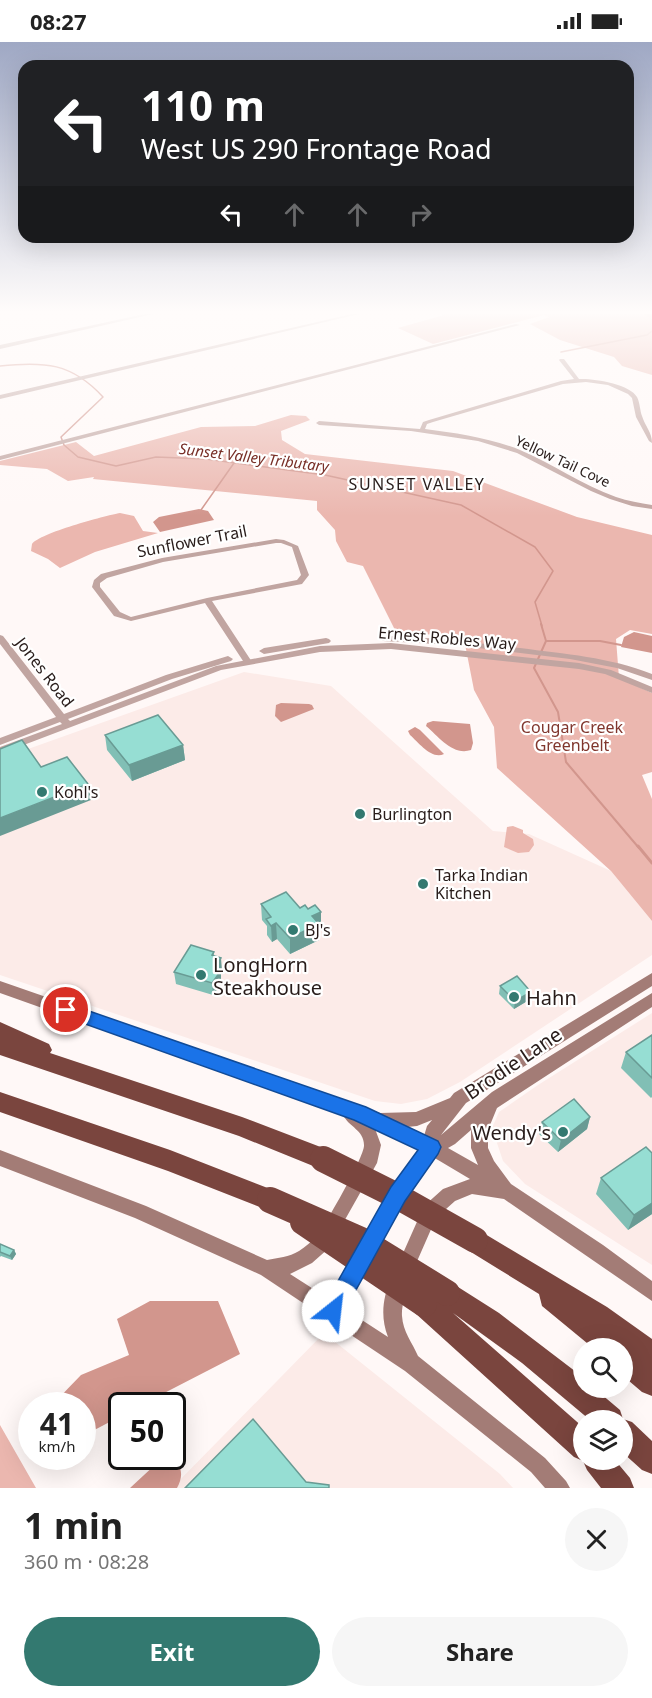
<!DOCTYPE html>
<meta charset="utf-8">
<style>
:root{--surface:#fff;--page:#f6f6f6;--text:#222;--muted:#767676;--accent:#337970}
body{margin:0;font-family:"Noto Sans",sans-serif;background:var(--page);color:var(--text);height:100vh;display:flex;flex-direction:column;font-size:22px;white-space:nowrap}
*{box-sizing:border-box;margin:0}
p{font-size:20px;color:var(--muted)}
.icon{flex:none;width:33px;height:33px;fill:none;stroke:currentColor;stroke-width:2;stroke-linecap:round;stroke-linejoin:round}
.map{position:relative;height:1446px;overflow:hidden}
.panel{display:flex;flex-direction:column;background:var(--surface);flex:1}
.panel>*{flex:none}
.guide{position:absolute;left:18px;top:18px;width:616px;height:183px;border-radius:18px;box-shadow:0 6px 24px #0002;background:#202124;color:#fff;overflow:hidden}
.tools{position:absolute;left:573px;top:1296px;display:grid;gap:12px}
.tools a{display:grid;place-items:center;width:60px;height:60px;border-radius:50%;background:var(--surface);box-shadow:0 6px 24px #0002;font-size:30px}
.speed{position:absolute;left:18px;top:1350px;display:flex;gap:12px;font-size:30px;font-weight:700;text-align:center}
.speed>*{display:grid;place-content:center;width:78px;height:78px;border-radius:50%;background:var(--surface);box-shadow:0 6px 24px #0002;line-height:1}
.speed small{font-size:15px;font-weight:400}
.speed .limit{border:3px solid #111;border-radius:9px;background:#fff;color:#111}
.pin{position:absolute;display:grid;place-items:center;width:51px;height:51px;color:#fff;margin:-26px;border:3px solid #fff;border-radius:50%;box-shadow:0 2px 6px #0007}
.me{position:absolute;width:66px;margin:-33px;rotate:29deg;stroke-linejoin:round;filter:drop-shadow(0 0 4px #0008)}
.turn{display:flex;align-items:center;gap:21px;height:126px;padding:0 24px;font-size:27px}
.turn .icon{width:78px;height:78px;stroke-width:2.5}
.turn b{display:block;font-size:42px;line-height:51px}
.lanes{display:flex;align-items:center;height:57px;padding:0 24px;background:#0003;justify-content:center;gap:30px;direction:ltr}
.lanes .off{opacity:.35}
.round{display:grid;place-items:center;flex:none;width:63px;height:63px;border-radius:32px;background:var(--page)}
.headline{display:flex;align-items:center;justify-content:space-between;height:102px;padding:0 24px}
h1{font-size:36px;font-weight:700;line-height:45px}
.primary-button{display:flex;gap:12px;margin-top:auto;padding:12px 24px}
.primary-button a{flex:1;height:69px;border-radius:36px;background:var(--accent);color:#fff;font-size:24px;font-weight:700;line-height:69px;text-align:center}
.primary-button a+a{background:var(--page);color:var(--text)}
.status{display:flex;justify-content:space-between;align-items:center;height:42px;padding:0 30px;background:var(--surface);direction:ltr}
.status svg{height:16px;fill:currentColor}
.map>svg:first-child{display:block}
</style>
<div class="status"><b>08:27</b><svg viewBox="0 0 49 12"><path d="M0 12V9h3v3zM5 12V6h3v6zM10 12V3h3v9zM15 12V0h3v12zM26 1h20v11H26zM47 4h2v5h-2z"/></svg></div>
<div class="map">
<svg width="652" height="1446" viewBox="0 0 652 1446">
<rect width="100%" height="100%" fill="#fff8f7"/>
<path fill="#fcebe8" d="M244,630L331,644L493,789L529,792L611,829L652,879V913L460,1040L427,1057L401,1062L375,1059L0,933V717Z
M652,971V1223L525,1142L503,1119L492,1086L499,1070L538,1043Z
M324,1291L500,1432L513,1446H172Z"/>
<path fill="#ebb7af" d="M441,272H652V333L622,324L614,315L560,298L530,282L549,275L544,273L433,302L398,286L444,273Z
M291,373L306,374L310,378L281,389L282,398L305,412L453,429L577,475L652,493V592L630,588L616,597L619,636L652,651V730L642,733L652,757V879L611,829L497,726L494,685L474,648L464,597L395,588L363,524L347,520L336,499L335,488L317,468V459L93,437L94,435L68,439L47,427L0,423V419L76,400L94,414L201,385L255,384Z
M120,471L134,474L143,489L158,491L95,510L60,526L48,517L31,509L32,502C40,491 104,474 120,471Z
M513,784L523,788V791L533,797L534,803L529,810L518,811L504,805L507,785Z
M0,1383L36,1446H0Z"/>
<path fill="#d2968d" d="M199,467L208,469L214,478L160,490L153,480L159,475Z
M634,590L652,594V611L621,605L624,595Z
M281,661L309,662L312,663L314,667L281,680L275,674L276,663Z
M433,679L470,682L473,701L471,708C453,714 439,695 426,684L427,681Z
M415,685L420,688L444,712C432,718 419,701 410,693L408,689Z
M150,1259H218L240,1312L141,1363L122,1364L121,1374L83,1394L82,1364L52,1363L81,1333L129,1313L117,1277Z
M167,1416H173C183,1425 183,1435 177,1446H130L157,1421Z"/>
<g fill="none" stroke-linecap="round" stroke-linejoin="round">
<path stroke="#d2968d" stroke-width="1.5" d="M646,272L652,278
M561,310L647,293L652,289
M0,324C44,319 72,321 103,355L61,395L64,403L78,415L116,424L156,415L206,417L325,433L461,463L535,505L553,529L535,560L542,584
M201,468L234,421"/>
<path stroke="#d2968d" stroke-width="2" d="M541,582L546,599L534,626L558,670L566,720L639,806
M547,599H600L621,603"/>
<path stroke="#d2968d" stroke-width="3" d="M638,804L652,821"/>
<path fill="#d2968d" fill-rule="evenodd" d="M643,272H652V276Z"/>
<path fill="#c1a5a1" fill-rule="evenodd" d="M145,272H153L0,307V303Z
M352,272H359L0,357V353Z
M516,282L520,283L0,418V414Z
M560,317H564L579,337C593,336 630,342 637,355C640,361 640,369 642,374C645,384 652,390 652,401L649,399L636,375L632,356L628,352L608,343L586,340L563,342L433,380L427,382L425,387C457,391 490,396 520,408C553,422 582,443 616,455C628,459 640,461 652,463V467L632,464L610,457L591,449L517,411L478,399L411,389L319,383L316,381L319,379L420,387L423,380L429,378L561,339L574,337L559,318Z
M276,497L284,498L298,504L309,533L302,542L212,559L252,620L251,622H245L205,561L131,579L114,574L92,545L94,538L101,532L162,516ZM276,501H281L292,505L301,533L297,538L207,556L131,575L120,570L100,545V541L107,536L163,520Z"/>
<path fill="#c1a5a1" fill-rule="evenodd" d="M0,593L3,594L64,672L166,633L228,614L233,617L231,619L172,637L68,677L70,679L216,624L320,604L391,601L579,621L611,628L652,645V651L605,632L579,627L391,607L320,610L221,628L0,712V705L62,682L60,680L0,703V696L56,675L0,602Z
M386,594C431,595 475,601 520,606C565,612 609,615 652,632V638L617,626L570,617L453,603L383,599L381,597L383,595Z
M326,596L329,597L331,599L329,601L264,612L259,609L264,606Z"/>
<path fill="#a37c76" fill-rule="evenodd" d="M652,931V944L466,1061L441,1093L492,1050L652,951V965L497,1066L488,1088V1106L494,1119L511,1142L603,1203L652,1239V1259L504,1157L472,1152L455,1159L436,1176L411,1233L405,1236L399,1233L396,1227L424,1164L443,1147L470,1137L433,1115L404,1158L345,1267L388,1295C380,1274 383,1256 391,1236L398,1234L405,1236C409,1248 401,1261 402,1274C403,1290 412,1300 418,1314L545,1416L566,1439L570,1446H545L531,1430L405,1329L261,1233L135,1176L0,1124V1108L146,1164L267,1218C278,1216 289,1215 299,1209C305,1205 312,1199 317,1194C325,1183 365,1114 364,1103C364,1088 349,1085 343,1073L0,951V939L380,1071L416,1070L450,1056L454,1051ZM432,1078L427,1084L424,1094L407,1085L417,1084ZM374,1084L419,1108L392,1146L329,1257L290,1232L312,1221L329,1206L377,1121L381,1103ZM471,1088V1106L478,1123L448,1106L455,1102Z"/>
<path fill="#7a453e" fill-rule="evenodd" d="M0,980L49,1002L52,1008L50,1011L242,1075L331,1109L335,1117L331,1125L323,1128L239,1094L0,1013Z
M0,1050L170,1108L278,1150L282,1158L278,1166L270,1169L168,1129L0,1070Z
M475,1186L607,1265L652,1297V1354L642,1350L622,1333V1306H593L542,1264L539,1252L466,1207L463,1198L466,1189Z
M447,1238L499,1271L584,1336V1346H594L620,1368L623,1377L632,1380L652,1399V1432L642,1428L622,1410V1378H590L522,1321L453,1271L584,1386V1418H615L630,1436L634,1446H601L587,1428L583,1419L574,1415L415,1271L411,1262L415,1253L424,1249L436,1255L434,1251L438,1242Z"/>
<path stroke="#7a453e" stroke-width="26" d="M323,1117L395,1153L475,1198
M270,1158L361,1198L447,1251
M303,1180L424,1262"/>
</g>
<path fill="#81bfb5" d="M105,693L183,703L185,718L132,739L107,708Z
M261,862L300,866L321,886L319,887V898L290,912L277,897L272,900L267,893V884L262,878Z
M214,910V913L222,929L221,931V942L213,953L176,942L174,930Z
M500,944L531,950L529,958L514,967L499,952Z
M652,993V1055L651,1056L621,1026L626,1010Z
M590,1075L587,1087L558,1110L539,1092L542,1080Z
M652,1111V1172L628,1188L596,1152L601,1136Z
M0,1202L14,1208L16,1212L12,1218L1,1214L0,1215Z"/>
<path fill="#699b94" d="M183,703L185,718L132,739L129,723Z
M88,742L91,758L0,794V776Z
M321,870V886L319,887V898L290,912V896L312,874Z
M276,881L277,897L272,900L271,884Z
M221,916L222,929L221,931V942L213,953L212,941L216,924Z
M531,950L529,958L514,967L515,959Z
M590,1075L587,1087L558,1110L561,1098Z
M652,1161V1172L628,1188L634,1173Z
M14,1208L16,1212L12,1218L10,1214Z"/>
<path fill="#96ded3" stroke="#699b94" stroke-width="1.5" d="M158,673L183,703L129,723L105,693Z
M22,698L41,725L67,715L88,742L0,776V707Z
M286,850L300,866L305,863L308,867L315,863L321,870L312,874L319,882L290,896L276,881L271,884L266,877L271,875L261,862Z
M191,903L214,910L212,913L221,916L216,924L220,926V930L212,941L174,930Z
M517,934L531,950L515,959L500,944Z
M652,993V1036L626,1010Z
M574,1057L590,1075L561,1098L542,1080Z
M646,1105L652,1111V1161L634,1173L601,1136Z
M0,1202L14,1208L10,1214L0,1210Z
M253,1377L306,1440L329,1443V1446H185Z"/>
<linearGradient id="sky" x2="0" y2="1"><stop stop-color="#9fa8c4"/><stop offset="0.57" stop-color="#fffcfb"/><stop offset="1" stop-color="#fffcfb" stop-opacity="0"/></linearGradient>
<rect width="652" height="474" fill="url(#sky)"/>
<path fill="#1a73e8" stroke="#114b97" stroke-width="1.5" d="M66,961L366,1065L438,1099L441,1105L438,1112L405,1159L340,1277L333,1280L325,1277L322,1269L325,1262L391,1145L418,1108L354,1078L60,973L58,968L60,963Z"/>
<g fill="#337970" stroke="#fff" stroke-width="2">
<circle cx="42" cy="750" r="6"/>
<circle cx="360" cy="772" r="6"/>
<circle cx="423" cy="842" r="6"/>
<circle cx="293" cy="888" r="6"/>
<circle cx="201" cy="933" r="6"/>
<circle cx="514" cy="955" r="6"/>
<circle cx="563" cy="1090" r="6"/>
</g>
<g text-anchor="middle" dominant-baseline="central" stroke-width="4.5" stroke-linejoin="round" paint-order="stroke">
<g font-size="14" fill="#281c1a" stroke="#fff">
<text transform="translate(563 419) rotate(25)">Yellow Tail Cove</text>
</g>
<g font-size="15" font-style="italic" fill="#782f27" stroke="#fff">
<text transform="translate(254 415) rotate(7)">Sunset Valley Tributary</text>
</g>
<g font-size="16" letter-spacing="1.5" fill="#281c1a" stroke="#fff">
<text x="417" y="442">SUNSET VALLEY</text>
</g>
<g font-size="16" fill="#281c1a" stroke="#fff">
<text transform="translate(192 499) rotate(-11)">Sunflower Trail</text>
<text transform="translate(447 596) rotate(5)">Ernest Robles Way</text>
<text transform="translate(45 630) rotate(52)">Jones Road</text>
</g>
<g font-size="16" fill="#80362d" stroke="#fff">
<text x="572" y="685">Cougar Creek<tspan x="572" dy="18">Greenbelt</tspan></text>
</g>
<g font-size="16" fill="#281c1a" stroke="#fff" text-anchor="start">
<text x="54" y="750">Kohl's</text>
<text x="372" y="772">Burlington</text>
<text x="435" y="833">Tarka Indian<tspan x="435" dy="18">Kitchen</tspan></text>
<text x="305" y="888">BJ's</text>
</g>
<g font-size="20" fill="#281c1a" stroke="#fff" text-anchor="start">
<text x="213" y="922">LongHorn<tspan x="213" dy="23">Steakhouse</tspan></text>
<text x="526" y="955">Hahn</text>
<text x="551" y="1090" text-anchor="end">Wendy's</text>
</g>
<g font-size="20" fill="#281c1a" stroke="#fff">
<text transform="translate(513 1021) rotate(-34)">Brodie Lane</text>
</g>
</g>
</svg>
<div class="tools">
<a><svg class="icon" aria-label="search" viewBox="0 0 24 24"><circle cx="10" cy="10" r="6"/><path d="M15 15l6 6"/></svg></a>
<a><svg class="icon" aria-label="layers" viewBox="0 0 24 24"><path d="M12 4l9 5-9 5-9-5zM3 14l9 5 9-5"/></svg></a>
</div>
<div class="speed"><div>41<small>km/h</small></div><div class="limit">50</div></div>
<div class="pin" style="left:66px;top:968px;background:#d93025"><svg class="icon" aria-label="arrive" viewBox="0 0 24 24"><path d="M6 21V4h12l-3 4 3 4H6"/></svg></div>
<svg class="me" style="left:333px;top:1269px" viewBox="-20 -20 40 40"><circle r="19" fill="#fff"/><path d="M0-13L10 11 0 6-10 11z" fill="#1a73e8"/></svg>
<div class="guide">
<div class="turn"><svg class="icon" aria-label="left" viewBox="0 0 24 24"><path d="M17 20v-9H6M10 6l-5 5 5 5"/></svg><div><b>110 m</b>West US 290 Frontage Road</div></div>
<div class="lanes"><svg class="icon" aria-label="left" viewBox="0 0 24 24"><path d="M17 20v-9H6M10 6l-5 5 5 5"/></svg><svg class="icon off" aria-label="ahead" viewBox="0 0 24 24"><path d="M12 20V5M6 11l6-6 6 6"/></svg><svg class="icon off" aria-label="ahead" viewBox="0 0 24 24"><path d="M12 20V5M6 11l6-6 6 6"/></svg><svg class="icon off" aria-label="right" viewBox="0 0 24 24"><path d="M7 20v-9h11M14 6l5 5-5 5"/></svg></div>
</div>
</div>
<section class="panel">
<div class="headline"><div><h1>1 min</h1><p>360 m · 08:28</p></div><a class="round"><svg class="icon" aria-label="close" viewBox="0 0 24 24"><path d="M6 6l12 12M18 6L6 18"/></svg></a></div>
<div class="primary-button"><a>Exit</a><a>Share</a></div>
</section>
